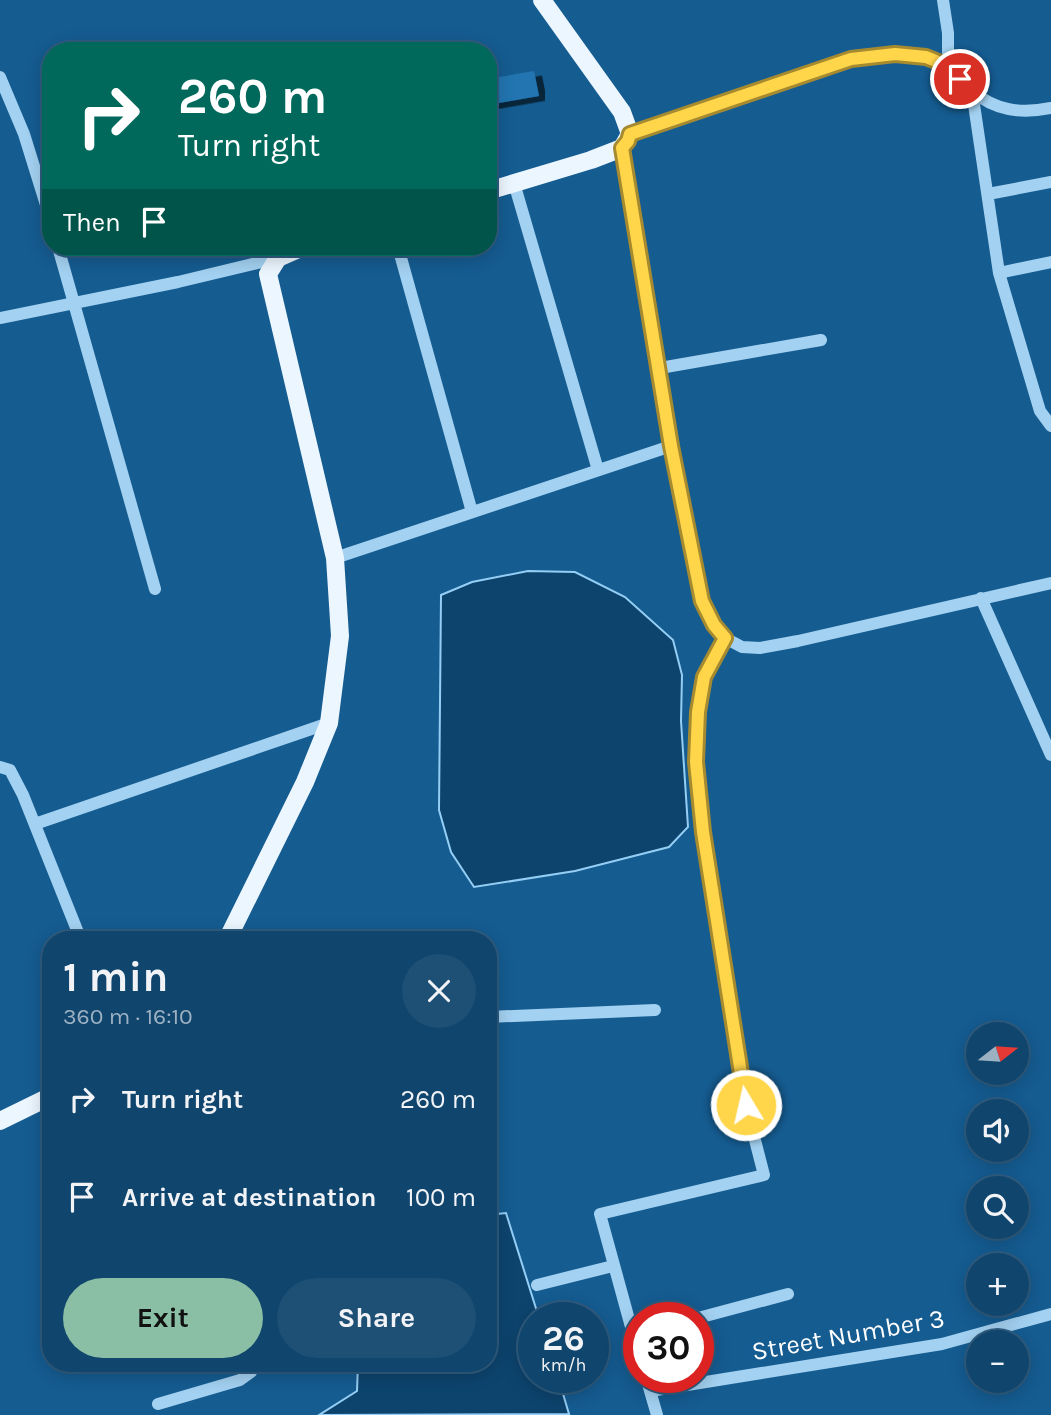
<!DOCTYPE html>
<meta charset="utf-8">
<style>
:root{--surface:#10456d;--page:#1e4f75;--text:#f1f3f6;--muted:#9cb1c2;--line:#305d80;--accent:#8abfa5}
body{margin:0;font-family:Karla,sans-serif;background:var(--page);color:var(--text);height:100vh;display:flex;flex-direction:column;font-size:26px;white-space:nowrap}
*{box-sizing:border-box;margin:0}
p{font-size:23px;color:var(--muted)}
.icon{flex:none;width:38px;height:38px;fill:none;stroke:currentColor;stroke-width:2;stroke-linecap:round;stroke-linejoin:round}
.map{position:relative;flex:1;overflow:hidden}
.sheet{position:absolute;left:42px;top:931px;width:455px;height:441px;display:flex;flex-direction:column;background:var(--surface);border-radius:28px;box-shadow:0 4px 18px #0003,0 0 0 2px var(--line)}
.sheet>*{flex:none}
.guide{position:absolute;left:42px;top:42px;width:455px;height:214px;border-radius:28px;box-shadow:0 4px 18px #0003,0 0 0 2px var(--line);background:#00695c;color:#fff;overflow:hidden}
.needle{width:46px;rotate:73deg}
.fabs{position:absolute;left:966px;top:1022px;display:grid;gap:14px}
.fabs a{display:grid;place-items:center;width:63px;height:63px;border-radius:50%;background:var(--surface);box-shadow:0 4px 18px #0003,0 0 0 2px var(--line);font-size:35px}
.speed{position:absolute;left:518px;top:1302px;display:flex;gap:14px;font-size:35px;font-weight:700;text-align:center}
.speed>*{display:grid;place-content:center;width:91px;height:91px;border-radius:50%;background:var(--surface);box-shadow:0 4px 18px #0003,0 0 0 2px var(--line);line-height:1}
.speed small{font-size:18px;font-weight:400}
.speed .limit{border:10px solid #d22;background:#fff;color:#111}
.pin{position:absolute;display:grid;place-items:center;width:60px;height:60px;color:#fff;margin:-30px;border:4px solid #fff;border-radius:50%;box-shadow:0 2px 7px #0007}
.me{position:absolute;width:77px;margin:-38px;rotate:351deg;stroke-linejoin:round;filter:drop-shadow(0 0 5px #0008)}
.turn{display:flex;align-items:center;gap:24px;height:147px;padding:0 21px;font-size:32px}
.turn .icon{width:91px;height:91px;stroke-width:2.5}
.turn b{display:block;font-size:49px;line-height:60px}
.then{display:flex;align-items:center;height:66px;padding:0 21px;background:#0003;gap:14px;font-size:26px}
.round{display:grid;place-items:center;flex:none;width:74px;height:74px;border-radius:37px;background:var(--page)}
.summary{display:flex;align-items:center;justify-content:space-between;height:119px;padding:0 21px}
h1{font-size:42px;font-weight:700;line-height:52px}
.button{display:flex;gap:14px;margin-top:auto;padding:14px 21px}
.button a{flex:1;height:80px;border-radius:42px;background:var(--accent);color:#111;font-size:28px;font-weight:700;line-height:80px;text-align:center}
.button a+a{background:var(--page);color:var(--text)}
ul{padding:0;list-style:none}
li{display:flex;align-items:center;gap:21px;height:98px;padding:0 21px}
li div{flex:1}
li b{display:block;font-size:26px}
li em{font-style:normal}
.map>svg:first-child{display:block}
</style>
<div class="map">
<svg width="1051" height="1415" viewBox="0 0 1051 1415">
<defs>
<filter id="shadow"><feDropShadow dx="8" dy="4.5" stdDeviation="0" flood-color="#0009"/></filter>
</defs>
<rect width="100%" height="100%" fill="#155c91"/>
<path fill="#0d446e" stroke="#95cef4" stroke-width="2" d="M528,571L575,572L625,597L673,640L682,675L681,721L688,827L669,847L575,871L474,887L451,852L439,810L441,595L472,582Z
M506,1213L539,1318H534V1377H558L569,1414L319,1415L357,1391L358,1363H488V1215Z"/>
<path fill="#2375b0" filter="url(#shadow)" d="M534,71L539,96L488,105V79Z"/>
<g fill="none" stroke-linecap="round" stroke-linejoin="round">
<path stroke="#a3d1f1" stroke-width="12" d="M943,0L948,33V66
M0,77L24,134L51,221
M972,91L999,273L1040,411L1051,426
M630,134C676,117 722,102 768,87C817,70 870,47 924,56C946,60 955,77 971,90C995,111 1021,114 1051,108
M622,148L671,446L702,601L714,626L725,638L742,647L760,648L798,641L1051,583
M514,183L598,470
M988,194L1051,182
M58,247L155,589
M398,247L472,512
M999,273L1051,262
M0,318L178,282L278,258
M660,368L821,340
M335,558L671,446
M981,598L1051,755
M0,767L10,770L23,795L81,940
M35,824L329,723
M488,1017L655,1010
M537,1285L613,1266
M698,1318L788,1294
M639,1356L600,1214L764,1175L746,1105L703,832L696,762L698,712L704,677L725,638
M646,1377L657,1415
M650,1391L942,1344L1051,1314
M158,1404L240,1380L251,1372L255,1363"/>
<path stroke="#ecf6ff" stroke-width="18" d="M488,191L591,160L622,148L630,134L622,112L542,0
M227,940L305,782L329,723L340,636L335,558L268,274L278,258L303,247
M0,1121L51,1096"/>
</g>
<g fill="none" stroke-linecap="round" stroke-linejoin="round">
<g stroke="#a68a30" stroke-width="18">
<path id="route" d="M746,1105L703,832L696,762L698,712L704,677L725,638L714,625L702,601L671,446L622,148L628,141L630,134L851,59L895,54L926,57L948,66L960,79"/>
</g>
<use href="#route" stroke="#ffd54a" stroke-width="12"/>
</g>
<g text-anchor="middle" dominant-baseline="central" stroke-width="7" stroke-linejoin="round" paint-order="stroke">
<g font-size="26" fill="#fff" stroke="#155c91">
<text transform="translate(848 1335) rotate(-10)">Street Number 3</text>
</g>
</g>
</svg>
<div class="fabs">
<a><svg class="needle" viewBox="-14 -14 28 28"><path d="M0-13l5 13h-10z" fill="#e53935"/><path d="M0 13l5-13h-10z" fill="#9cb1c2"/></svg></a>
<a><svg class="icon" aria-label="sound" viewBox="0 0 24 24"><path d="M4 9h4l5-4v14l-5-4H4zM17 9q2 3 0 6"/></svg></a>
<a><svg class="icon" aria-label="search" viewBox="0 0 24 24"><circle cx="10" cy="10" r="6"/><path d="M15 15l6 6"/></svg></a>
<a>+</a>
<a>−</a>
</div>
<div class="speed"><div>26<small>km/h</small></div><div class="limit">30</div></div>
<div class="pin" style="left:960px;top:79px;background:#d93025"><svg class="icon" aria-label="arrive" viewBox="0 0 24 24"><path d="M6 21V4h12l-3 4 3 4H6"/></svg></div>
<svg class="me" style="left:746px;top:1105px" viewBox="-20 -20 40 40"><circle r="17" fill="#ffd54a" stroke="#fff" stroke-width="3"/><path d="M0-11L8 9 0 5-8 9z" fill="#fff"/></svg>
<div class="guide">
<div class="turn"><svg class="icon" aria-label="right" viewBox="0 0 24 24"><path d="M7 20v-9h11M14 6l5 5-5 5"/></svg><div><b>260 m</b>Turn right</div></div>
<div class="then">Then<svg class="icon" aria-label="arrive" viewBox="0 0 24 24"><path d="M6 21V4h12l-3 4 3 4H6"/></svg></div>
</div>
<section class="sheet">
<div class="summary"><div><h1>1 min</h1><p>360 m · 16:10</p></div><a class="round"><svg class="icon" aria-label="close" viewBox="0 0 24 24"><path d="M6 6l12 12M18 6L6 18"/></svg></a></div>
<ul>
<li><svg class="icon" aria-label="right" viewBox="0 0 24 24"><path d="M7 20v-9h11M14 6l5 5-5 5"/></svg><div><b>Turn right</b></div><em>260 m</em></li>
<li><svg class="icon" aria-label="arrive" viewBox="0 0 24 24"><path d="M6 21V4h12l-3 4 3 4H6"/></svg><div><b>Arrive at destination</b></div><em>100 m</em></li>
</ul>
<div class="button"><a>Exit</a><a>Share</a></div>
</section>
</div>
